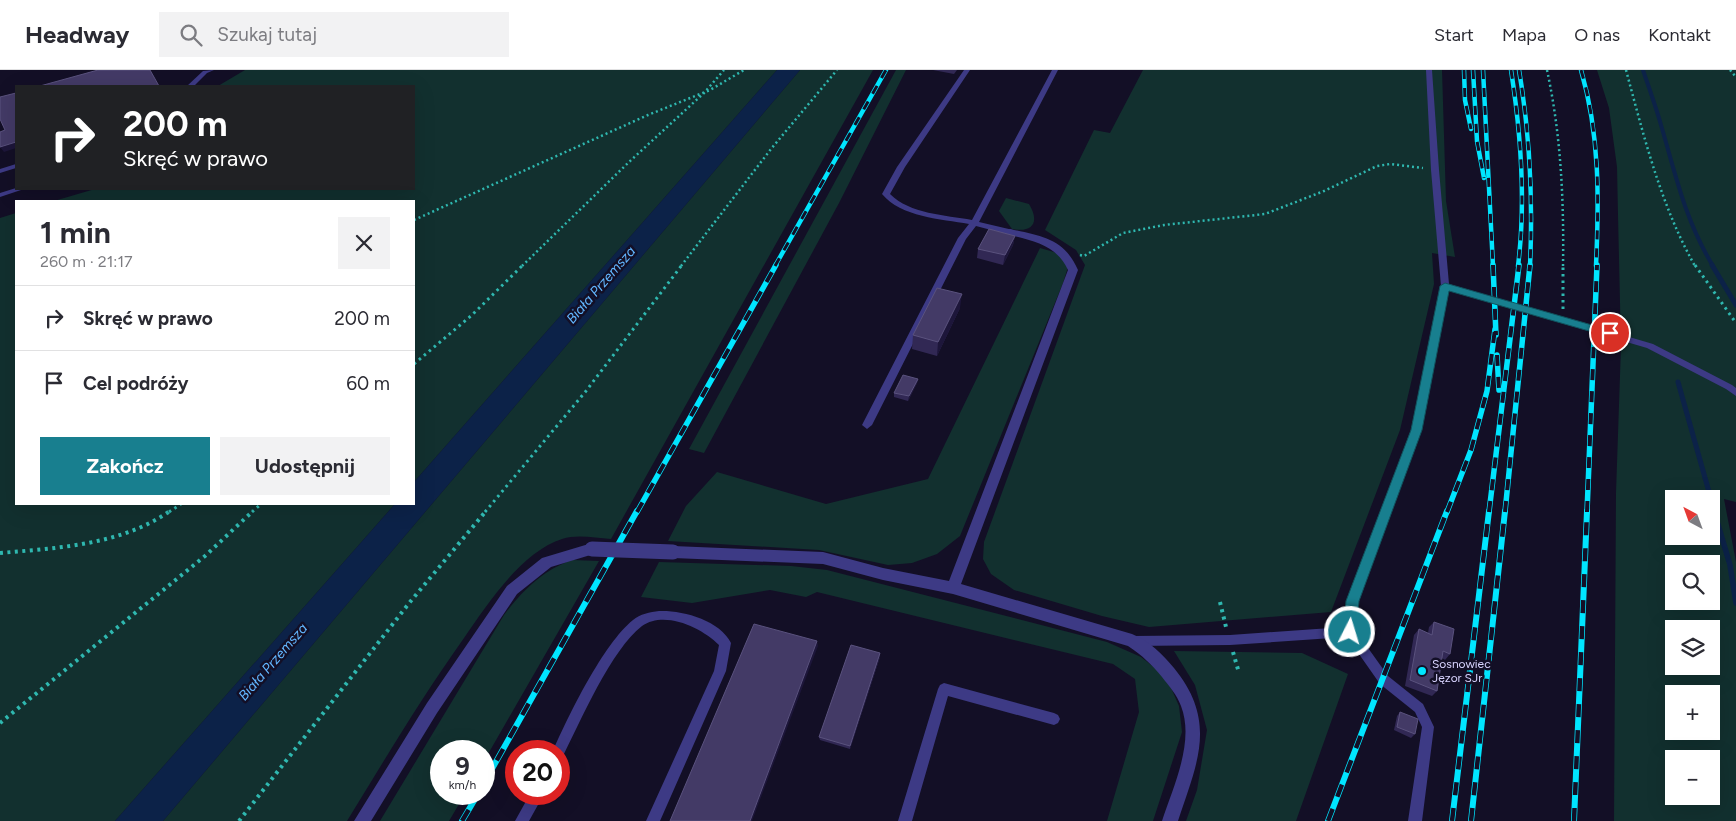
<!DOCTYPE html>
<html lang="pl">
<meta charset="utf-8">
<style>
:root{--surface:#fff;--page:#f2f2f3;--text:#2b2b33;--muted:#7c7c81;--line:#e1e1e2;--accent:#187f8f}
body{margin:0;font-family:Figtree,sans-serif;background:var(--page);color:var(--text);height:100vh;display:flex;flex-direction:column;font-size:19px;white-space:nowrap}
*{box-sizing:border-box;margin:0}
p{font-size:16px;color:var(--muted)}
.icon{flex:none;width:28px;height:28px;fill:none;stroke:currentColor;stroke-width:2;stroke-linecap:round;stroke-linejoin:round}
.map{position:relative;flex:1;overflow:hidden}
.panel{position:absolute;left:15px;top:130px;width:400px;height:305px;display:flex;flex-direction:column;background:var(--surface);border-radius:0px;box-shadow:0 5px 20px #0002}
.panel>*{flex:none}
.banner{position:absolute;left:15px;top:15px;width:400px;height:105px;border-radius:0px;box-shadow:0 5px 20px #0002;background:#202124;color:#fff;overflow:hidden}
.needle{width:32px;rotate:319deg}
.tools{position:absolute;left:1665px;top:420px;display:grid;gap:10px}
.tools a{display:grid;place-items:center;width:55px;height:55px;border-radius:0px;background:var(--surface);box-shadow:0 5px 20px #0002;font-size:25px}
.speed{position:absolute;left:430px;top:670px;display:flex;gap:10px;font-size:25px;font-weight:700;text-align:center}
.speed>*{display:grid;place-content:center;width:65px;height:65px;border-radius:50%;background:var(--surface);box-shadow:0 5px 20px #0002;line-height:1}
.speed small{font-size:12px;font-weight:400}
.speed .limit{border:8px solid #d22;background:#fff;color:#111}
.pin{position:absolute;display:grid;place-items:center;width:42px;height:42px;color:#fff;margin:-21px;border:2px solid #fff;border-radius:50%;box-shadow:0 1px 5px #0007}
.me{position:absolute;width:55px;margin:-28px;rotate:5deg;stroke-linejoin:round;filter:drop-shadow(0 0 4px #0008)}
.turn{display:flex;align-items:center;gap:18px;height:105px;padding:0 25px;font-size:22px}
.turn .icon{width:65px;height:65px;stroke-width:2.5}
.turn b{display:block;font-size:35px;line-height:42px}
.round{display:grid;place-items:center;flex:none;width:52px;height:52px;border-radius:0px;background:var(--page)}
.overview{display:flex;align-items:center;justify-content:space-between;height:85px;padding:0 25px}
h1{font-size:30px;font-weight:700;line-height:38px}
.cta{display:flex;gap:10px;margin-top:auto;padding:10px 25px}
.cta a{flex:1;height:58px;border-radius:0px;background:var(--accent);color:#fff;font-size:20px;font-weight:700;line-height:58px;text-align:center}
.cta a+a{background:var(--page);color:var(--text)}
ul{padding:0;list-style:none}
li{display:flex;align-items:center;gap:15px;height:65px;padding:0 25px;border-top:1px solid var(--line)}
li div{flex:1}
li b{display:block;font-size:19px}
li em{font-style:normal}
header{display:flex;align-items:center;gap:30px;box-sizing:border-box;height:70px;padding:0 25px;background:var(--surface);border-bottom:1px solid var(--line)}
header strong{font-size:24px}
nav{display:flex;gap:28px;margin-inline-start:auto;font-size:18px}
.search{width:350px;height:45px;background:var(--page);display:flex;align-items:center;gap:12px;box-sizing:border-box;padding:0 18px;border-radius:0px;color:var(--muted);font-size:19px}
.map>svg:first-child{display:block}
</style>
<header>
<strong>Headway</strong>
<div class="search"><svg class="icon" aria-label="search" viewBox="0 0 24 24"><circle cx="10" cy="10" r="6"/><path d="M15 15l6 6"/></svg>Szukaj tutaj</div>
<nav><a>Start</a><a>Mapa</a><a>O nas</a><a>Kontakt</a></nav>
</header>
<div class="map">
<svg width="1736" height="751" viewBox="0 0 1736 751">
<rect width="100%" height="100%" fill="#130f26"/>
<path fill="#12302f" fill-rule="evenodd" d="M245,0H777L414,412V131H54L95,119H414V16H218Z
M800,0H873L611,469C595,468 577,464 562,469C521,482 487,535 464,568C422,627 385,689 347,751H163Z
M896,0H906L839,133L704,383L689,379Z
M1143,0H1442L1446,131L1455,187L1432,183L1434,214L1400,360L1331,542L1149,557L1102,546L1014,520L991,504L983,489L984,472L1085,195L1076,180L1045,160L1094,60L1110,63Z
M1597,0H1736V432L1724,429L1736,492V751H1614L1616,423L1621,276L1618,145L1617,97L1609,38ZM1674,429H1711V466H1674ZM1674,494H1711V531H1674ZM1674,559H1711V596H1674ZM1674,624H1711V661H1674ZM1674,689H1711V726H1674Z
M1006,128L1029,134C1040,152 1033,163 1012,159L999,141Z
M16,143V434H395L115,751H0V148Z
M1040,178L1054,182L1065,189L1068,197L1063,213L960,466L937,484L912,493L888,495L819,480L668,471L686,436L717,402L826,434L928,409Z
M572,490L599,491L484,691V681H441V724H465L449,751H380L504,545C522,521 543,500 572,490Z
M659,492L791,496L827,500L1107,572L1141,587L1160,602L1172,620L1179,636L1182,662L1153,751H1107L1139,642L1135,609L1113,594L817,522L806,527L770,520L692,533L641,527Z
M1174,581L1302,583L1348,604L1296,751H1186L1197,720L1207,660L1195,615Z"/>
<path fill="#0c2248" d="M777,0H800L163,751H115L395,434H414V412Z"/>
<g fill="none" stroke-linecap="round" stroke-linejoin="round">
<path stroke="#0c2248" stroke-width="4" d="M1643,0C1649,18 1656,37 1661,55C1676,106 1685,150 1713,196"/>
<path stroke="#0c2248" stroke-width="5" d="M1712,195L1736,235
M1678,312L1711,429
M1711,429L1715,442"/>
<path stroke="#0c2248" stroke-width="5.5" d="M1714,441L1730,495L1736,533"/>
<path stroke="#2fb8b0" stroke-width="2.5" stroke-dasharray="2 3" stroke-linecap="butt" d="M1547,0C1561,65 1564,130 1563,196
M1626,0C1644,67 1661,136 1695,196
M1730,0L1736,7
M414,150L648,45L710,20L744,0
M1080,185L1084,186L1123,163L1164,155L1265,144L1324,121L1377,96L1390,94L1423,98
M522,196L629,92L704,23L724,0
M681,196L771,79L837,0"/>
<path stroke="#2fb8b0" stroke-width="3" stroke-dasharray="2.5 4" stroke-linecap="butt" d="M1695,195L1736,253
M1563,239V195
M414,294L472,245L523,195
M169,442L181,434
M252,442L261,434
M485,442L586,321L682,195"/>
<path stroke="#2fb8b0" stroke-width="4" stroke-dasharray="3 4.5" stroke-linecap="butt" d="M0,483C58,478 121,475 170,441
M1220,532L1226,557
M1233,582L1239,603
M0,653L205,486L253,441
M239,751L410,532L486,441"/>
<path fill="#3d3a85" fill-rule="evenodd" d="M214,0L207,3L194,16H187L203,1Z
M964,0H970L905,97L890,124C910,144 945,145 972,150L1052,0H1058L979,152L1013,160L1014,162L1010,165L976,156L966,169L872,355L867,359L862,355L958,168L969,154C941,149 901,147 882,124L897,97Z
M1426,0H1432L1439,100L1449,214L1653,274L1732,315L1736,318V326L1726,319L1647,278L1449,220L1421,360L1359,531L1356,561L1388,606L1423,634L1434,657L1422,751H1408L1422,657L1415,642L1380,614L1347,567L1230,575L1133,576L1129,575L1127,571L1129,567L1133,566L1230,565L1345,557L1347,531L1411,360L1441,216L1431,100Z
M16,94V98L0,103V99Z
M16,118L24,119L0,127V123Z
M659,541C682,540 720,550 731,573L726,601L660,751H646L714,601L719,575C702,558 665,540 642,556C611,580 581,650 563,686L559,688V681H553C568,646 604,573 633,550C640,544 650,542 659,541Z
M944,613L1054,643L1058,645L1060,649L1058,653L1054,655L948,626L912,751H898L938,619L940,615Z
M530,724H544L529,751H515Z"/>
<path fill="#3d3a85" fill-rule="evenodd" d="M1010,159C1041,166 1064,168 1078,200L961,514L1132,564C1150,571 1162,584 1174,598C1218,652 1197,693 1178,751H1162C1173,717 1195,672 1181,636C1177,625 1169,616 1162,607C1152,595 1142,585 1128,576L953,524L883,510L823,494L673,488L668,486L666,482L668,478L673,476L823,482L883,498L949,511L1068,200C1056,174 1032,171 1006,164V160Z
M592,473L597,475L599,479L597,483L551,497L517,524L437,643L371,751H354L427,633L507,516L542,488Z"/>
<g stroke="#00e5ff" stroke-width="4.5">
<path id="rail-far2" d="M1464,0L1465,30L1471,59
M1473,0L1477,71L1484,108
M1483,0L1493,196
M1511,0C1521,64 1526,132 1518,196
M1519,0C1530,65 1533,130 1530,196
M1581,0C1600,65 1599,129 1596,196
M775,196L886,0"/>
</g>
<g stroke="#00e5ff" stroke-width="5.5">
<path id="rail-far1" d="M1493,195L1496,265
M1497,285L1499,320
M637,442L776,195
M1447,442L1471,380L1487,321L1495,259
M1489,442L1519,195
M1505,442L1530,195
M1587,442L1597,195"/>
</g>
<g stroke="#00e5ff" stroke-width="6">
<path id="rail" d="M484,713L637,441
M462,751L478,724
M1328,751L1447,441
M1452,751L1489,441
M1471,751L1505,441
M1574,751L1587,441"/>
</g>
<use href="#rail-far2" stroke="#130f26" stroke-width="3" stroke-dasharray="9" stroke-linecap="butt"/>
<use href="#rail-far1" stroke="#130f26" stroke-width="4" stroke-dasharray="11" stroke-linecap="butt"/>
<use href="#rail" stroke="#130f26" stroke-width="4.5" stroke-dasharray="13" stroke-linecap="butt"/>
<path stroke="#3d3a85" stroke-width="15" d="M592,479L673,482"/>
</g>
<path fill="#312854" d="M933,0H957L954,4Z
M1015,166L1013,175L1003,195L977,188L978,179Z
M960,238L937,286L912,279L913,265Z
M918,309L917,313L908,331L894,327V323Z
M1434,552L1450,584L1445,590L1442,588L1437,621L1432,626L1405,616L1414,565L1419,559L1428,563L1429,557Z
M880,587L850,679L820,670L819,667Z
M1400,642L1415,664L1411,668L1394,660L1397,646Z"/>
<path fill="#1d163a" d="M16,72V78L4,82L0,77Z
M1015,166L1013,175L1003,195L1005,185Z
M962,224L960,238L937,286L938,272Z
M918,309L917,313L908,331L909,326Z
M817,571L818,576L752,751H750Z
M880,583V587L850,679V676Z"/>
<path fill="#433a66" stroke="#5a527e" d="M98,0H150L159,16H40Z
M16,23V72L0,77V62L5,60L0,49V27Z
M989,159L1015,166L1005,185L978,179Z
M937,218L962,224L938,272L913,265Z
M903,305L918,309L909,326L894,323Z
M1434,552L1454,559L1450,584L1443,581L1437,621L1410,610L1419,559L1432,565Z
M754,554L817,571L750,751H670Z
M851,575L880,583L850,676L819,667Z
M1400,642L1418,649L1415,664L1397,657Z"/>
<path fill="#187f8f" stroke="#10535d" d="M1445,213L1613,261L1615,263L1610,267L1449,221L1422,360L1359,531L1356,562L1355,566L1350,568L1345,566L1343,562L1346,531L1411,360L1440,216Z"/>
<circle fill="#00e5ff" stroke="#130f26" stroke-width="2" cx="1422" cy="601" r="5"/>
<g text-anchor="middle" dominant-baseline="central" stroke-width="5" stroke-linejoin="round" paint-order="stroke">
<g font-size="12" fill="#d9d4ff" stroke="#130f26" text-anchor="start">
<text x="1432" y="594">Sosnowiec<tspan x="1432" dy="14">Jęzor SJr</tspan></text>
</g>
<g font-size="14" font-style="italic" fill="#62b6ff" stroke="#130f26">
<text transform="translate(601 215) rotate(-49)">Biała Przemsza</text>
<text transform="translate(273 592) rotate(-49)">Biała Przemsza</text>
</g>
</g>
</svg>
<div class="tools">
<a><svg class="needle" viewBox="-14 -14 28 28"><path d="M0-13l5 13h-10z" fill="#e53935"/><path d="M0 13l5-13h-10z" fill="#7c7c81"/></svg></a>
<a><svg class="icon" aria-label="search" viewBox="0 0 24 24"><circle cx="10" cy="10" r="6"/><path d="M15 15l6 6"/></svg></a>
<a><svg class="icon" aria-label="layers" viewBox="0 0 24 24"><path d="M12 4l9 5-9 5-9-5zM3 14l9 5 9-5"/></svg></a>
<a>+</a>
<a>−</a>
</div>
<div class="speed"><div>9<small>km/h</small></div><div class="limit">20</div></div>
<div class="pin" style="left:1610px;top:263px;background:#d93025"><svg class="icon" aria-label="arrive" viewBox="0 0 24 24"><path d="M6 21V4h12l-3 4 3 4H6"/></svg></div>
<svg class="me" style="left:1350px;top:562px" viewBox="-20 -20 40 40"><circle r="17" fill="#187f8f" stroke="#fff" stroke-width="3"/><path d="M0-11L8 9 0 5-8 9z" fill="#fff"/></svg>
<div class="banner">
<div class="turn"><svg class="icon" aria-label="right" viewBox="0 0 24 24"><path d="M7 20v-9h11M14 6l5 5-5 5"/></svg><div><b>200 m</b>Skręć w prawo</div></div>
</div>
<section class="panel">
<div class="overview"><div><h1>1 min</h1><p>260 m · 21:17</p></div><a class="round"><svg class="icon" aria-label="close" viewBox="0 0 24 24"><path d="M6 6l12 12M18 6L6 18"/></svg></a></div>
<ul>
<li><svg class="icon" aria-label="right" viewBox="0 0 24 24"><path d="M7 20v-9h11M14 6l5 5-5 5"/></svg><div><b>Skręć w prawo</b></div><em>200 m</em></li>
<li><svg class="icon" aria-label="arrive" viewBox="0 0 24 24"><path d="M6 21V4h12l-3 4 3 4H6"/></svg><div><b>Cel podróży</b></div><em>60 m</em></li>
</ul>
<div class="cta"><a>Zakończ</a><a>Udostępnij</a></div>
</section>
</div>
